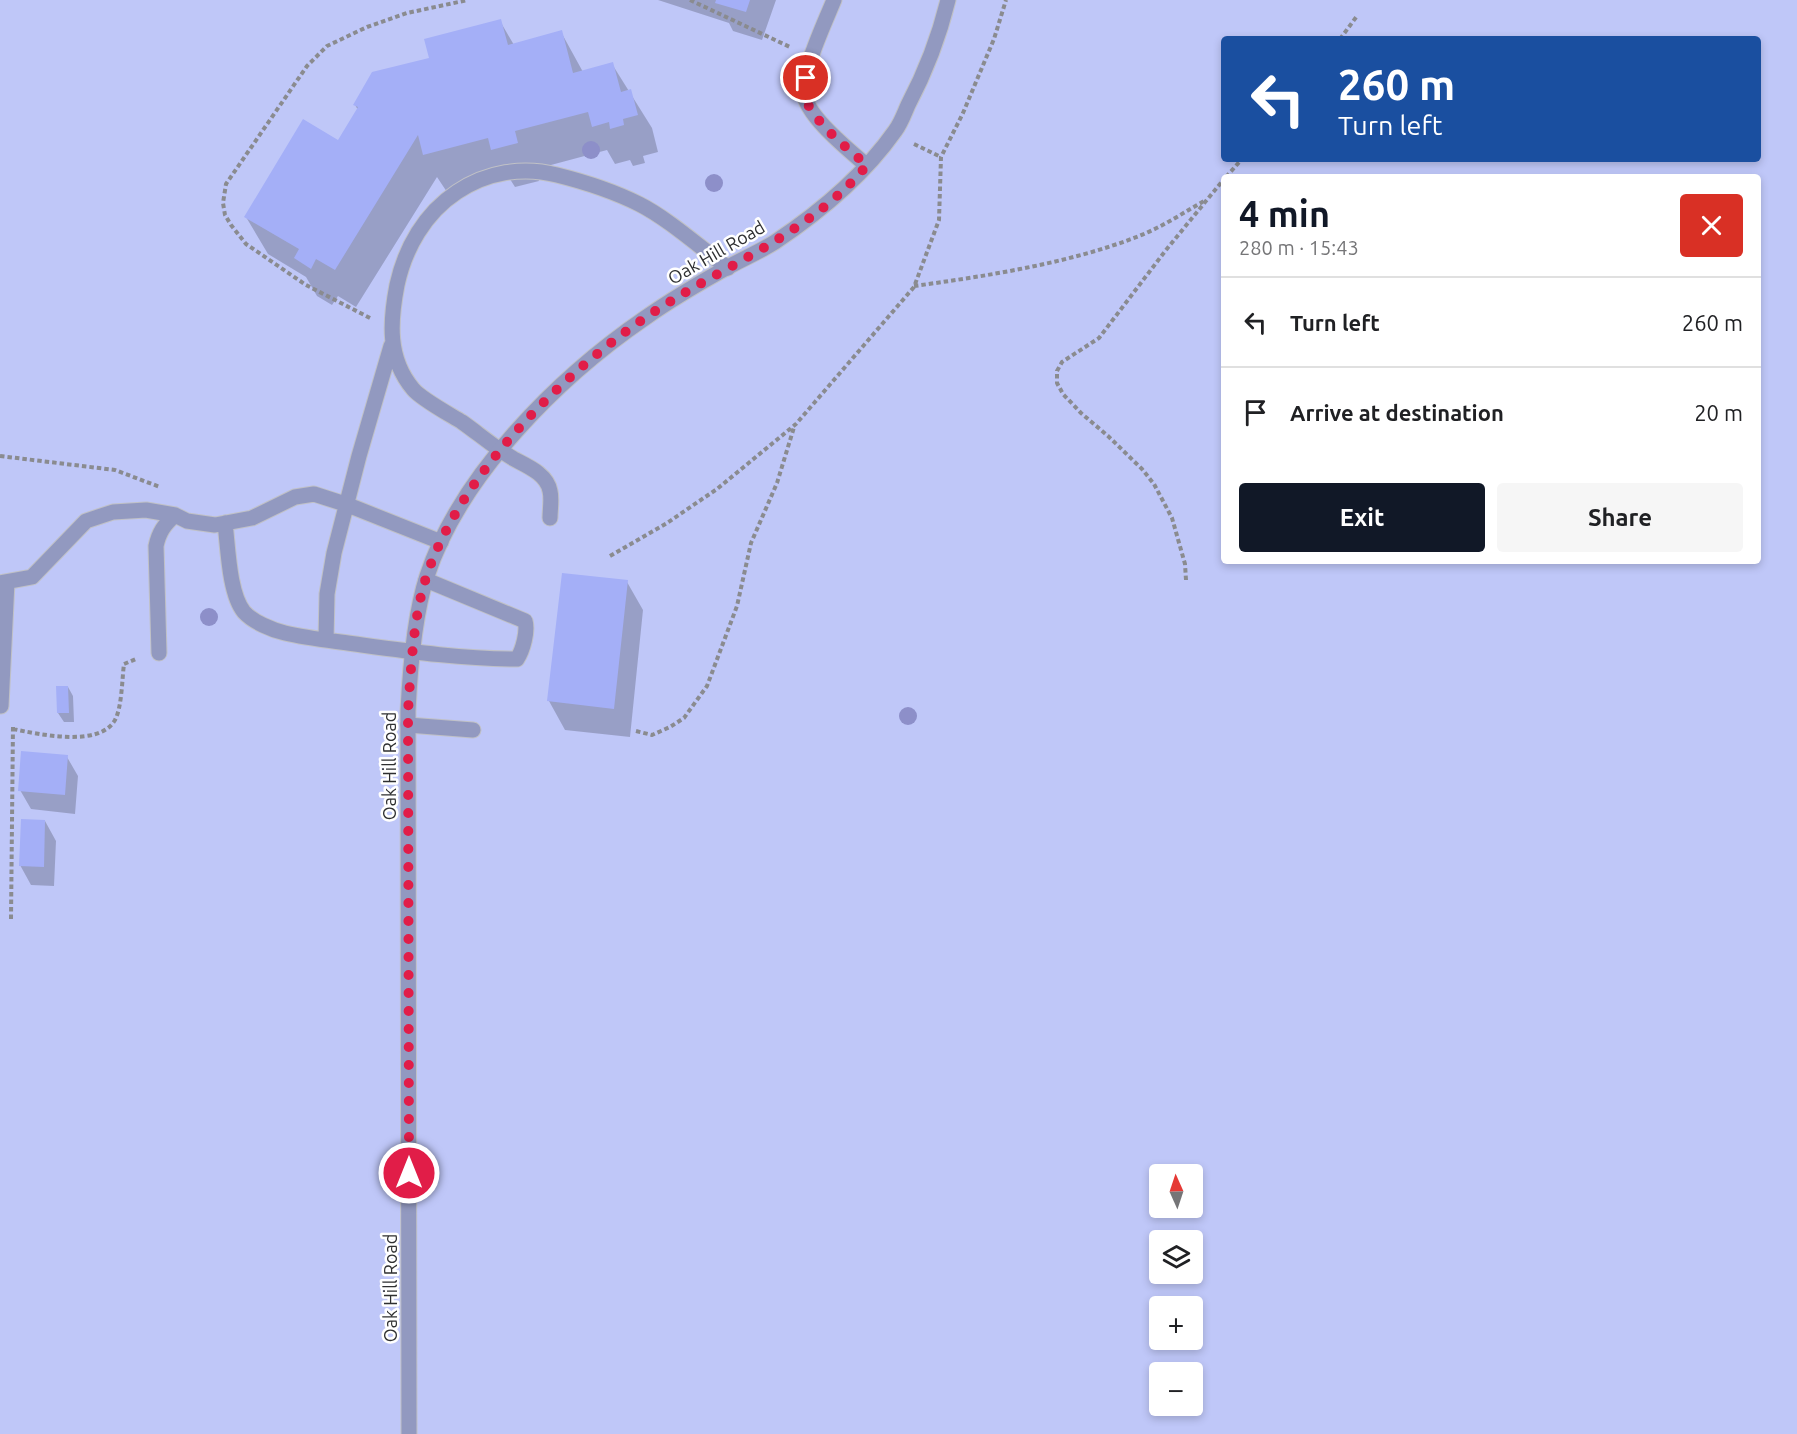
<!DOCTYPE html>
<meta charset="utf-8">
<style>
:root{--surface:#fff;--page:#f6f6f6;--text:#202124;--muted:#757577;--line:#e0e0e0;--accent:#111827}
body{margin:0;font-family:Ubuntu,sans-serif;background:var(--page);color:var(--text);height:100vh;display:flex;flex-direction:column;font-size:22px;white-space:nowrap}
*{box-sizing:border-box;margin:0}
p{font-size:20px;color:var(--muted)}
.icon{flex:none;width:33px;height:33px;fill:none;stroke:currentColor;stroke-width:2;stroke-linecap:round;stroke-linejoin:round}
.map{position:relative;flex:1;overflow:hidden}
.panel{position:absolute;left:1221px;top:174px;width:540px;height:390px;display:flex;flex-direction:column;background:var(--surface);border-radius:6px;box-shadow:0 3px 9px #0003}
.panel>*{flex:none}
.banner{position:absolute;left:1221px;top:36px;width:540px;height:126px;border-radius:6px;box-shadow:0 3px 9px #0003;background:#1a4fa0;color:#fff;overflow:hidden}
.needle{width:39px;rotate:357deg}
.tools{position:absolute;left:1149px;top:1164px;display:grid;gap:12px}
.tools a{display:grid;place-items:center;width:54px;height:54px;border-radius:6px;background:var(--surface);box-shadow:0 3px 9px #0003;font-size:30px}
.pin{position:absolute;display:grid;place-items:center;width:51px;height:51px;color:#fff;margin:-26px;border:3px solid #fff;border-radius:50%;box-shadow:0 2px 6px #0007}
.me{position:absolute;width:66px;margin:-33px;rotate:0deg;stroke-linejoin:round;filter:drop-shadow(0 0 4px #0008)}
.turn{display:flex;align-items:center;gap:21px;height:126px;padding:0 18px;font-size:27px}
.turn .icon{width:78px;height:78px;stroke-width:2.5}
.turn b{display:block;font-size:42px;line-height:51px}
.round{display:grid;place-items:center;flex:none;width:63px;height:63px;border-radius:6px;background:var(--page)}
.head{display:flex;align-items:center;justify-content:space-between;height:102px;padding:0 18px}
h1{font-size:36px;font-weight:600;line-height:45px;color:var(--accent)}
.cta{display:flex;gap:12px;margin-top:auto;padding:12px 18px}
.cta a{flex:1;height:69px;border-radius:6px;background:var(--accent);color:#fff;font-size:24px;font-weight:600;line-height:69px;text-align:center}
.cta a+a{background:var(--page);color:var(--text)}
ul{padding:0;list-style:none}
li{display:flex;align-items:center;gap:18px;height:90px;padding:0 18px;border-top:2px solid var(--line)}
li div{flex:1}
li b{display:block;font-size:22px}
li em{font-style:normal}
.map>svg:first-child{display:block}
</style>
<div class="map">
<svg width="1797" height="1434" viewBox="0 0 1797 1434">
<rect width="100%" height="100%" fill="#e5e6eb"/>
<path fill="#bfc7f8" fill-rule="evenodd" d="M0,0H1797V1434H0ZM1224,39H1758V159H1224ZM1224,177H1758V561H1224ZM1160,1174H1192V1208H1160ZM1160,1240H1192V1274H1160ZM1160,1306H1192V1340H1160ZM1160,1372H1192V1406H1160Z"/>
<path fill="#0003" d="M658,0H776L762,40L733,31L729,23Z
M500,21L514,45L561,32L583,72L612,64L652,128L658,152L643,156L645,163L633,166L630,160L615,164L607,150L536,169L539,181L515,187L508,176L447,192L437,177L356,307L338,296L332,305L317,296L306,277L268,254L246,217L338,142L358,110L355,105Z
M627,582L643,610L630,737L565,730L549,701Z
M58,687H68L73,696L74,722H64L58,713Z
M67,757L78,776L75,814L31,809L20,790Z
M45,821L56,841L54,886L31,885L20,865Z"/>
<path fill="#a4aff7" d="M716,0H750L746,12L715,3Z
M501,19L508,45L562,30L573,73L613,62L621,92L631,89L638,115L623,119L624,125L610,129L609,122L592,127L588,112L515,131L518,143L491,150L488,138L423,155L418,135L335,270L316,259L311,269L294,258L299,249L244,217L303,119L338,140L358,107L353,105L372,72L429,58L424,39Z
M562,573L628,580L614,709L547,701Z
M56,686H68L69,713H57Z
M21,751L68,755L65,795L18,791Z
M21,819L45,820L44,867L19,866Z"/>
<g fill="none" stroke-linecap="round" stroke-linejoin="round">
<g stroke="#c0c1c6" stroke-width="17">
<path id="service" d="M834,0C825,22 802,71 804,93C806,116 849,150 866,165
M550,518C550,510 552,499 550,491C547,474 527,466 514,459C495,448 479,434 462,422C449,414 421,399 413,389C387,358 390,321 397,285C405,248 425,213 457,192C487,172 523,166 557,175C585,182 613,191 639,204C667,218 701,248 728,268
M225,523C228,547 229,594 244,612C253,622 272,630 285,633C310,639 336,641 362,645C413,652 465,659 517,659C523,650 528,631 525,621L426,580
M0,583L32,577L86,521L113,512L146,510L175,515L187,521L215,525L252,518L295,497L314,494L348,505L441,542
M326,640L327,594L334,553L359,456L391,346
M159,653L156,546C159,532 164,525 175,515
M1,706L7,582
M408,725L473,730"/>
</g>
<g stroke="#c0c1c6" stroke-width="17">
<path id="tertiary" d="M409,1434L408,711C410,669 414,616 427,576C460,475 559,377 645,318C672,299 701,282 730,266C745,258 761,251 775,242C820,212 864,175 895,131C901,123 904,114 908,105C926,71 939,37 948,0"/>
</g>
<path stroke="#8a8b8f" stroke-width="4" stroke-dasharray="4.5 3" stroke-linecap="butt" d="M690,0L790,47
M1340,39L1357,16
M914,144L941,157
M1226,177L1242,159
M914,286C987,276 1071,263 1139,236C1162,227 1183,213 1204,201
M370,318L306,285L246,244L231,225L225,215L223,203L226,184L307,66L327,46L367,27L407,13L468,0
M0,456L115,470L160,487
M610,556L667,523L717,489L796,424L914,287L939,220L941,157L963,113L994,39L1006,0
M1186,580L1185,564L1172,518L1154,484L1142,469L1108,436L1081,413L1063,394L1057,383V371L1062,362L1099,338L1166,250L1224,179
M13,729C38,734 99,748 115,720C122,707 122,679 124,664L136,659
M636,731L652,735L670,727L684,718L707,686L737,606L751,543L777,483L795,424
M11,919L13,725"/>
<use href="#service" stroke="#9299c0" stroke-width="15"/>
<use href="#tertiary" stroke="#9299c0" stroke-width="15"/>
</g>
<g fill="#8d8fc9">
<circle cx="591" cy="150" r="9"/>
<circle cx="714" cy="183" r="9"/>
<circle cx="209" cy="617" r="9"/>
<circle cx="908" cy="716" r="9"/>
</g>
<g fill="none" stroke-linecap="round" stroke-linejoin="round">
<path stroke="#e11d48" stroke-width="10" stroke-dasharray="0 18" d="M409,1173L408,711C411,669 413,621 425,581C460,468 582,353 681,295C745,257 819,224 867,165C849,150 806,116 804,92C804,88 805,82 806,78"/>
</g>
<g text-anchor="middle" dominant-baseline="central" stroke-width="5" stroke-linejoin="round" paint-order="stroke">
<g font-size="18" fill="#2e2f31" stroke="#fff">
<text transform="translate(716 252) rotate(-30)">Oak Hill Road</text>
<text transform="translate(389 766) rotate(-90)">Oak Hill Road</text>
<text transform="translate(390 1288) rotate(-90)">Oak Hill Road</text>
</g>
</g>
</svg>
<div class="tools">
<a><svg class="needle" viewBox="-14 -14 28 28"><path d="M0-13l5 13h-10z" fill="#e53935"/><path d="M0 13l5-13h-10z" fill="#757577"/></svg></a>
<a><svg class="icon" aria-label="layers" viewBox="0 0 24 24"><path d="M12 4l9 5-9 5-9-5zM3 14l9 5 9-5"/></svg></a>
<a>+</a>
<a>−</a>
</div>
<div class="pin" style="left:806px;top:78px;background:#d93025"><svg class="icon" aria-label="arrive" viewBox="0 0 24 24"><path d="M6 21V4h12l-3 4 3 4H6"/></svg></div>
<svg class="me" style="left:409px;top:1173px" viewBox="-20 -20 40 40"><circle r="17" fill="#e11d48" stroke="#fff" stroke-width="3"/><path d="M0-11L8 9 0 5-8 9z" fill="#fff"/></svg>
<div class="banner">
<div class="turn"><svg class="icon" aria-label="left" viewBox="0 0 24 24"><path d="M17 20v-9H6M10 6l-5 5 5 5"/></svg><div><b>260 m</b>Turn left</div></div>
</div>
<section class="panel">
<div class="head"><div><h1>4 min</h1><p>280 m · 15:43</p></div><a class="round" style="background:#d93025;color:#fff"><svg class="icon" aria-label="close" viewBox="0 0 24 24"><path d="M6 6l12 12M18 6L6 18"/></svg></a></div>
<ul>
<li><svg class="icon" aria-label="left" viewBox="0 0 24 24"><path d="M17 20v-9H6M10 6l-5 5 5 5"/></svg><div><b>Turn left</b></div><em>260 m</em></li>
<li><svg class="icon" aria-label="arrive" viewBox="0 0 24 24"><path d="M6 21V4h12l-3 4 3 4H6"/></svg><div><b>Arrive at destination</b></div><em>20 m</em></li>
</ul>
<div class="cta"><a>Exit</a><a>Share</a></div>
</section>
</div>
